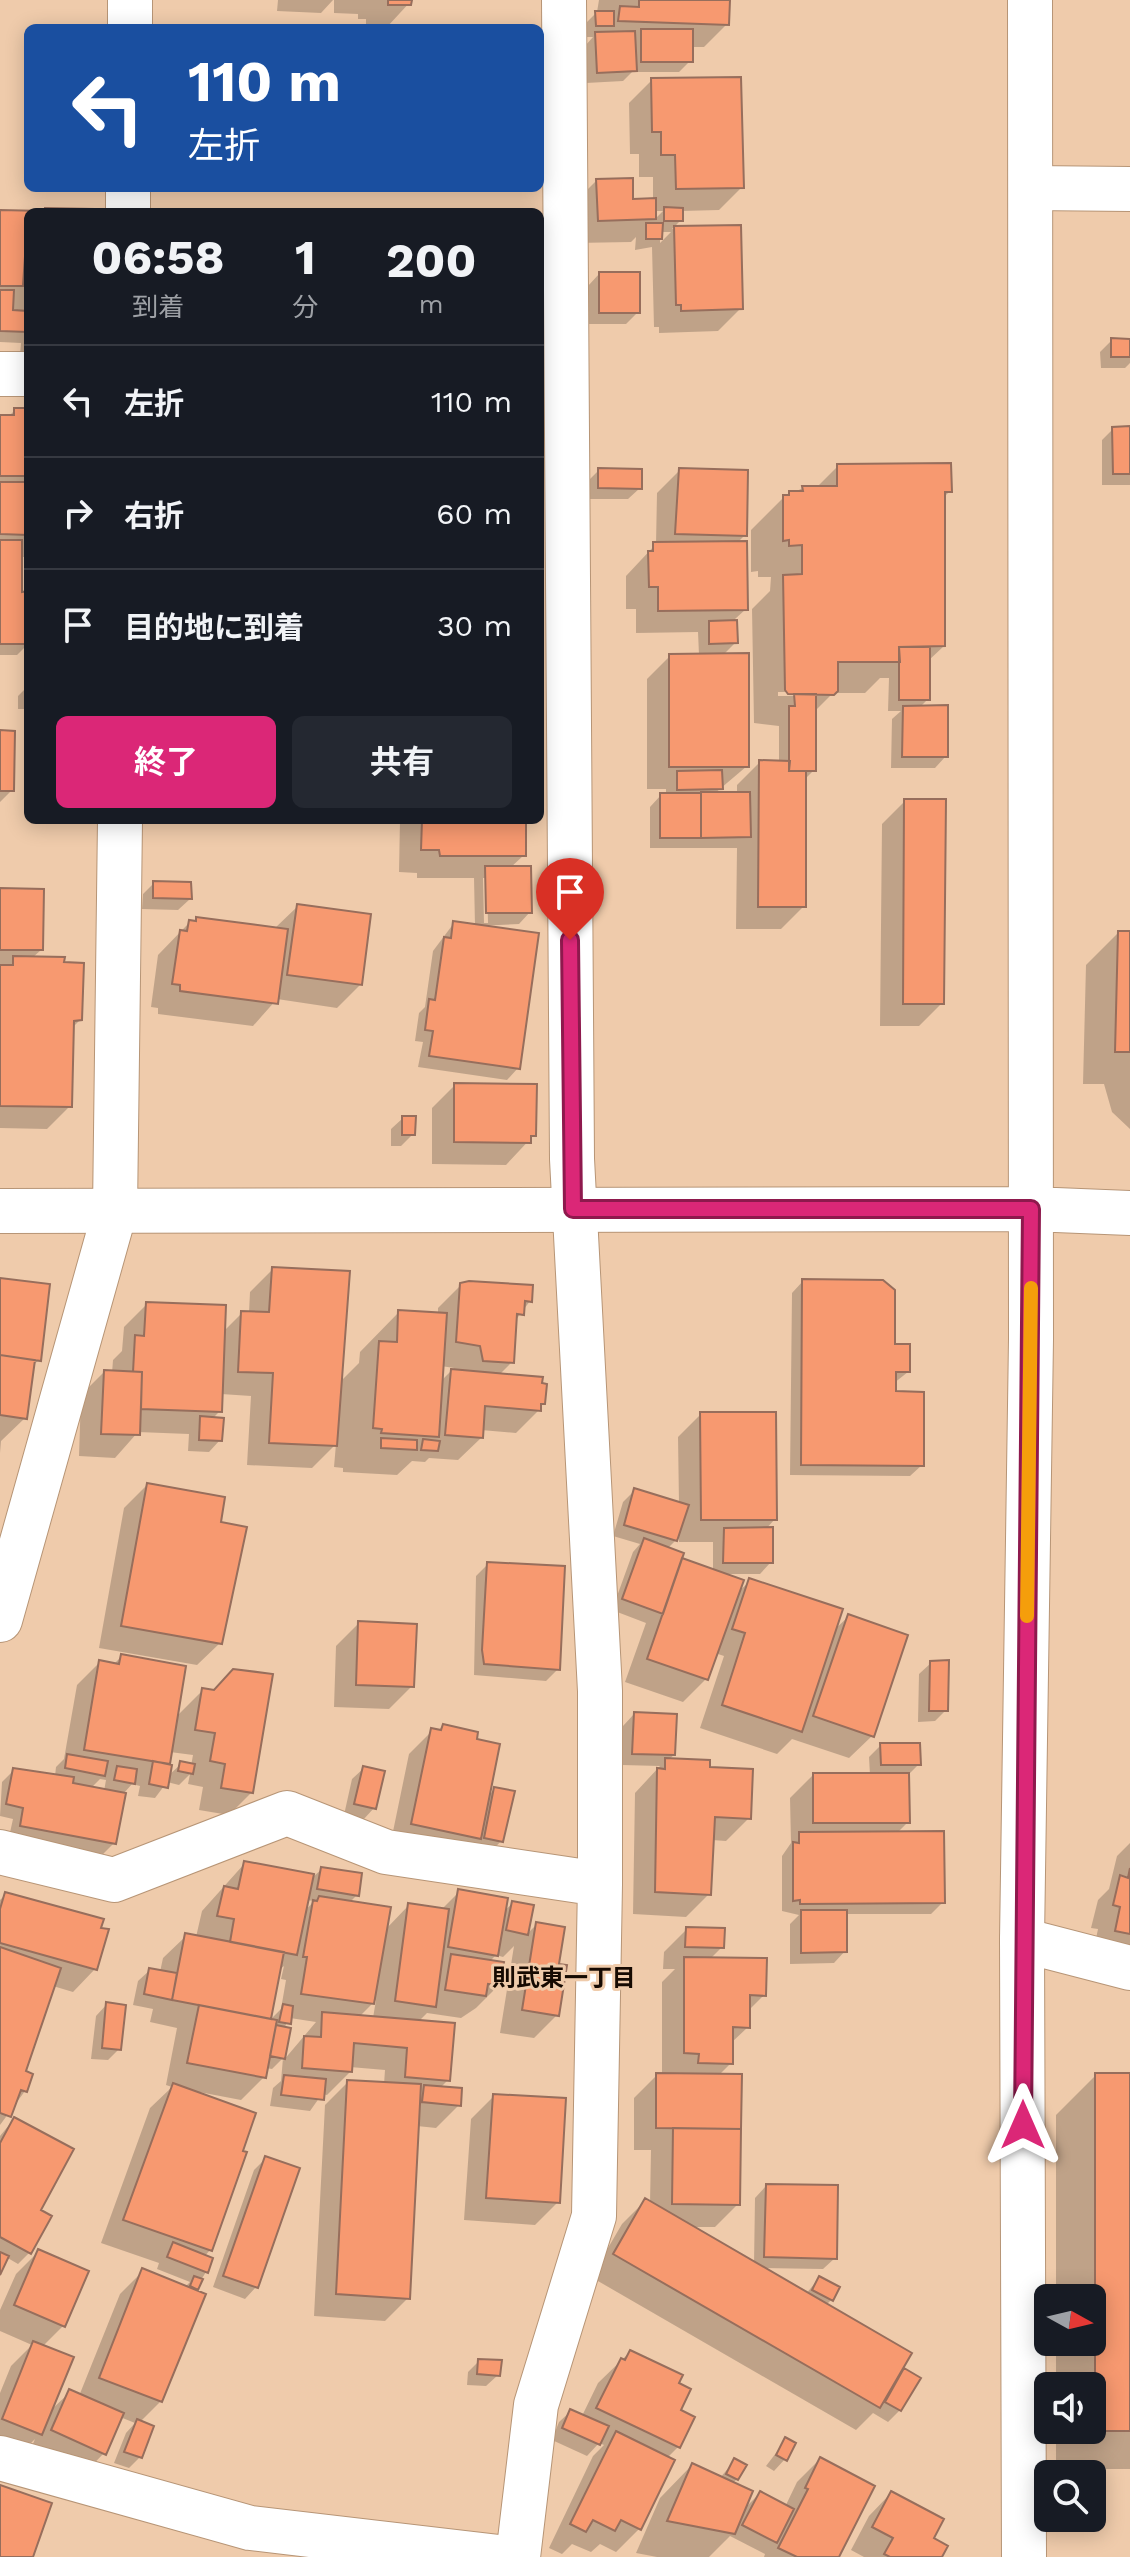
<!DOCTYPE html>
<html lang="ja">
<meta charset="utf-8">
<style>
:root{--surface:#171b24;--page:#242831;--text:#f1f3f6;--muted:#9ea1a6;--line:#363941;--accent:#db2777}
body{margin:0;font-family:"Work Sans","Noto Sans JP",sans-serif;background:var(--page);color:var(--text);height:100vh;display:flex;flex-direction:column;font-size:30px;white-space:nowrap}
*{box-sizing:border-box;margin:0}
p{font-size:26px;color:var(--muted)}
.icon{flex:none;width:44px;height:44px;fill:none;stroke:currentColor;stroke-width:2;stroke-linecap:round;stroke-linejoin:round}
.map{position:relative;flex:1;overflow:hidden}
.panel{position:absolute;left:24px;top:208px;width:520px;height:616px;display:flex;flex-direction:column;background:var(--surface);border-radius:12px;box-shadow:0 4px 20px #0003}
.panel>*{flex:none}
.top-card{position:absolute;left:24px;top:24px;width:520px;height:168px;border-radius:12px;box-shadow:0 4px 20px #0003;background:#1a4fa0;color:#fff;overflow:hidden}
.needle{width:52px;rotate:98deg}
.controls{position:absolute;left:1034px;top:2284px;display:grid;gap:16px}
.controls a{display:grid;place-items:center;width:72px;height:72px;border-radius:12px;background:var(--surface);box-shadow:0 4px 20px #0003;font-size:40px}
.pin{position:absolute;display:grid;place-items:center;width:68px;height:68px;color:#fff;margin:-82px -34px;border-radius:50% 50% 50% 0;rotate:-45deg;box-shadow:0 0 8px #0007}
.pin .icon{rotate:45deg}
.me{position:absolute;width:88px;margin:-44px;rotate:0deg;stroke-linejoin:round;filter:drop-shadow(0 0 6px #0008)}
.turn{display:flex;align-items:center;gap:28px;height:168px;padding:0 32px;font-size:36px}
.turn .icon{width:104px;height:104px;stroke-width:2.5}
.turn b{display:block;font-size:56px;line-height:68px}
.eta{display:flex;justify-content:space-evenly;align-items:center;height:136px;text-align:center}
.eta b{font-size:48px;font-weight:700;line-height:56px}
.button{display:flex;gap:16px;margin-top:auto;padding:16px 32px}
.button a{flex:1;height:92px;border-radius:12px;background:var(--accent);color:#fff;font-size:32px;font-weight:700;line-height:92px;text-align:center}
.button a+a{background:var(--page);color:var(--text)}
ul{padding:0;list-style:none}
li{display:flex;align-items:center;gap:24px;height:112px;padding:0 32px;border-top:2px solid var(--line)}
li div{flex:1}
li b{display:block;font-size:30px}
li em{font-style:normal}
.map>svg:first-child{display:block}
</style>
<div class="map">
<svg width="1130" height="2557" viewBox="0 0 1130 2557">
<rect width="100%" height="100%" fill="#efcbab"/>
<path fill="#0003" fill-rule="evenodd" d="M278,0H333L321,13L277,11Z
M334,0H412L387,27H366V19H358V14L334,13Z
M728,0L727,24L704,47H691L690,61L679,72H632L623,81L586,83L585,46L593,37H585V24L597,12L599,0Z
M652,80L742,187L719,210L681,211V220L672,229L739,227L741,308L718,331L659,333V327H654L652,247L635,250L636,237L631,242L575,243L574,203L597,180L631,201L653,200V177H639V154H630L629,103ZM654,211H663L654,220ZM660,232H671L660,243Z
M0,211H92L28,212V355H20L21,343L0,342Z
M599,274L638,312L626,324H588V286Z
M1112,340L1130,341V363L1125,368H1101L1100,352Z
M15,410H28V557H20V594L28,593V644L17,655H0V417H8Z
M1130,428V485H1102V440L1113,429Z
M838,466L950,491L943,498L944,646L928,661V699L919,708L946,756L935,768H891L892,719L901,711H888L889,678H880L865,693H833L814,712V770L804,780V906L781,929H736L737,848H650V807L661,795H666V789H647V679L670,656L699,655L698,632L636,633V609H626V576L656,544L657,493L680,470L745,535L737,543L746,609L735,619L736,642L723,655L747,766L714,794H737V785L760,762L779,763V726L754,723L752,609L770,591L771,577H758V571L751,572V530L784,497L803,488H816ZM778,692H799L795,696H778Z
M599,470L640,488L628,499H587L588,481Z
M28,686V709H18V696Z
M0,732L12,790L0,802Z
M28,762V811H24L25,765Z
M905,801L942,1003L919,1026H880L882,824Z
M400,820H524V855L510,868L530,912L519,924L476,926L518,1068L507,1080L418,1067L423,1042L415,1041L419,1013L425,1007L433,951L454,923L475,926L474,878H417V873L399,872ZM483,878H487L488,923H484Z
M154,883L190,899L178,910L142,909L143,894Z
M0,890L41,950L32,958L80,1020L72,1028L70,1106L47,1129L0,1128Z
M298,906L360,985L337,1008L277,999L253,1026L158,1014V1008L151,1007L158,955L189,923L197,919L274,929Z
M1118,933H1130V1129L1112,1112L1104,1084H1083L1086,965Z
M455,1085L534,1135L506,1165L432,1164V1108Z
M403,1118L413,1134L401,1146H391V1129Z
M273,1269L339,1383L359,1363L360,1352L399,1312L438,1315V1308L461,1285L530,1301L515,1321L512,1362L499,1375L539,1410L516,1433L481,1430V1438L458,1460L429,1458L425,1462L412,1461L397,1475L343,1472V1468L334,1467L336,1444L312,1468L247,1465L251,1396L221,1394L220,1411L212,1419L220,1440L209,1452L188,1451L189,1434L138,1432L115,1458L79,1456L81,1395L104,1372L112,1373L113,1360L122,1351L124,1327L147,1304L223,1332L242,1313H249L250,1292ZM441,1366L454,1368L440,1382Z
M0,1280L39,1360L32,1366L25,1418L1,1441L0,1453Z
M803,1281L893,1347L908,1372L894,1383V1393L922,1465L910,1476L790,1475L792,1293Z
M701,1414L775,1519L765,1530L771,1562L760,1574H724L736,1594L750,1581L833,1631L848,1617L872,1736L849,1758L792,1739L777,1754L700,1728L724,1656L715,1653L706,1679L683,1702L625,1682L646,1623L612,1610L633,1552L640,1544L613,1536L623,1502L635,1490L679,1504L678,1437ZM679,1537V1542H713V1571L677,1566L667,1549Z
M147,1485L219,1523L220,1643L197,1665L99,1648L124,1508Z
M488,1564L558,1669L546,1681L474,1675L476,1576Z
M359,1623L412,1686L389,1709L334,1707L336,1646Z
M121,1657L175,1718L203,1690L252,1792L229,1815L199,1810L203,1787L188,1784L190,1774L179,1785L167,1782L155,1798L138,1796L140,1786L132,1784L124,1793L114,1843L103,1854L9,1837L13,1819L0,1816L2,1782L14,1770L55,1776L56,1767L64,1759L77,1685L100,1662L113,1665ZM170,1752L193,1755L191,1766L181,1764L168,1776ZM100,1779L106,1780L104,1791L90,1789Z
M931,1663L946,1710L935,1721L918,1722L919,1674Z
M634,1714L674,1755L668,1760L708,1769L749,1818L726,1841L712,1840L709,1894L686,1917L633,1914L635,1793L660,1766L622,1765L623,1726Z
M443,1726L487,1797L495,1789L501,1841L490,1853L473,1849L475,1842L456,1860L390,1846L409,1754L432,1731L438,1732Z
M881,1745L918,1765L907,1776L908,1822L897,1833L943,1902L931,1914H845V1951L834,1963L790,1964V1924L799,1915L782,1911V1856L791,1843L790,1798L813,1775H870L869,1757Z
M364,1768L374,1808L363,1820L344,1815L352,1779Z
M1130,1843V1962L1093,1953L1098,1929L1091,1928L1098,1900L1109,1889L1117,1856Z
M245,1863L314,1876L322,1869L357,1895L349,1903L385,1930L409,1905L441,1910L459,1892L503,1912L513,1903L532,1907L526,1935L537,1924L557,1965V2015L534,2038L500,2033L514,1946L503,1957L496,1955L489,1962L499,1985L476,2008L461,2018L427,2013L418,2022L448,2080L440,2088L459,2105L436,2128L417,2126L408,2298L385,2321L314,2316L325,2105L348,2082L384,2084L385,2070L350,2067V2072L327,2095L322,2094L310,2111L270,2106L273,2088L281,2081L283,2058L272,2069L266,2068L264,2077L241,2100L199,2092L245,2153L210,2250L204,2257L206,2272L194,2291L161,2401L140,2422V2457L129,2468L114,2463L126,2433L135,2423L120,2417L104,2453L82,2476L29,2453L35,2439L17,2457L0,2450V2393L11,2366L32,2345L0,2331V2310L16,2274L39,2251L64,2325L43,2346L49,2412L70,2392L79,2396L120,2294L143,2271L185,2287L190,2282L157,2269L159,2263L101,2243L150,2108L172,2087L166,2085L177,2028L150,2022L153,2009L133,2005L138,1981L150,1970L160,1972L163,1958L186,1936L196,1937L202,1911ZM306,1900L314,1901L304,1912ZM284,1966L281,1979L286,1980L281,2009L268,2022L278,1971ZM376,2000L373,2018L359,2017ZM290,2018L316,2022L283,2061L289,2029L284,2028Z
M6,1894L95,1969L73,1992L53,1986L23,2072L25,2091L0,2125V1900Z
M687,1929L722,1947L710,1959L764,1995L748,2011V2027L731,2043V2063L718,2076L738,2204L715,2227H690L754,2264L755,2198L766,2186L835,2258L823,2269L762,2268L806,2294L819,2278L831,2300L826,2305L898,2377L904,2371L900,2410L888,2422L873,2413L856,2430L591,2277L622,2224L645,2201L650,2204L651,2150H634V2098L657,2075H662V1982L675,1969H663L664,1952Z
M107,2004L119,2049L108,2060L91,2059L96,2016Z
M1096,2075H1130V2469H1056V2430H1092V2386H1056V2342H1092V2298H1056V2115Z
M494,2096L558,2202L535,2225L464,2220L471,2119Z
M14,2119L38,2210L30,2252L18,2264L6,2257L0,2271V2136Z
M266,2158L256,2287L245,2299L213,2287L254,2170Z
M630,2352L676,2384L678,2447L667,2458L639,2529L616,2552L600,2544L591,2552L572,2544L562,2554L549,2548L593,2456L604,2445L599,2443L587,2456L552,2440L559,2422L571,2411L582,2416L598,2383Z
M479,2361L498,2375L486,2386L467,2385L468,2372Z
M786,2440L785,2459L774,2471L766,2466Z
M820,2459L837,2557H764L765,2554L730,2536L709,2557H657L636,2553L660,2498L692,2465L720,2478L735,2460L737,2479L733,2483L743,2510L760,2493L785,2507L797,2482Z
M891,2493L932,2539L940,2557H864L851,2550L869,2516Z"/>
<path fill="#f79970" stroke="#976e5c" stroke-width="2" d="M388,0H412L411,5H388Z
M639,0H730L729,25L618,21L620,6L639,7Z
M595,11H614V26H596Z
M641,29H693V62H641Z
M635,31L637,71L597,73L595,32Z
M741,77L744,188L676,189L675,155H661V132H652L651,78Z
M540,80H543V147H540Z
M633,178V199L656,198V219L598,221L596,179Z
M664,207L683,208V221H664Z
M45,208L94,209V212H45Z
M0,210L45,211L28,212L23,286H0Z
M646,223H663L662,239H646Z
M741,225L743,309L681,311V305H676L674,226Z
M599,272H640V313H599Z
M0,290H14L13,310L28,311V332L0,331Z
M1111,338L1130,339V357H1111Z
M14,408H28V476H0V415H14Z
M1130,426V474H1113L1112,427Z
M951,463L952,492H945V646L899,647L900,662H838V691L834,695L788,694L785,690L783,575L802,574V545L789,546V540L783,541V495H789V491H803L802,486H837V464Z
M598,468L642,469V489L598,488Z
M679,468L748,470L747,536L675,534Z
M0,482H28V535L0,534Z
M0,540H22V592L28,591V644H0Z
M747,541L748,610L658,611V587H649L648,551H653V542Z
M737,620L738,643L709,644V621Z
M899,647H930V700H899Z
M749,653V767H669V654Z
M794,694H816V771H789V706H795Z
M948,705V757H902L903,706Z
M0,730L15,731L14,791H0Z
M759,760L790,761L789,771H806V907H758Z
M722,770L723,789L677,790V771Z
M701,792H750L751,837L701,838Z
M660,793H701V838H660Z
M904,799H946L944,1004H903Z
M422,820H526V856H440L439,850H421Z
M485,866H531L532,913H486Z
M153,881L191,882L192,899L153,898Z
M0,888L44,889L43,950H0Z
M297,904L371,914L362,985L287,975Z
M196,917L288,929L278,1004L180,991V985L172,984L180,930L187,931L189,920L196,921Z
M453,921L539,933L520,1069L429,1056L433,1031L425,1030L429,999L435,1000L444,937L451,938Z
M1118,931H1130V1052H1115Z
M13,956L65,957L64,962L84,963L82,1020L74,1021L72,1107L0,1106V965H13Z
M454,1083L537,1084L536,1136H531V1143L454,1142Z
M402,1116H416L415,1135H402Z
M272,1267L350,1271L337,1446L269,1443L273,1373L238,1372L241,1311L269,1312Z
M0,1278L50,1284L41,1361L0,1355Z
M802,1279L883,1280L895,1290V1344H910V1372H896V1391L924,1392V1466L801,1465Z
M469,1281L533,1285L532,1302L525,1301L524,1315L517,1314L514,1363L483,1361L480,1346L456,1342L460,1283Z
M146,1302L226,1305L222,1412L141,1409L142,1372H133L135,1335L144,1336Z
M398,1310L447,1313L439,1437L381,1433L382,1429L373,1428L379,1341L397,1342Z
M0,1355L35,1360L27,1419L0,1415Z
M451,1369L543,1377L542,1383L547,1384L545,1404H541V1411L485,1406L483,1438L445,1435Z
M104,1370L142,1372L140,1435L101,1434Z
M700,1412H776L777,1520H701Z
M200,1416L224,1418L222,1441L199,1440Z
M381,1438L417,1440V1450L381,1448Z
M423,1439L440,1441L438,1451L421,1450Z
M147,1483L225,1497L221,1522L247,1527L222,1644L121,1626Z
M634,1488L689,1505L677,1541L624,1525Z
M773,1527V1563H723L724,1528Z
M644,1538L684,1553L663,1614L622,1599Z
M682,1558L744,1580L708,1680L647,1659Z
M487,1562L565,1566L560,1670L484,1664L482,1650Z
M749,1578L843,1609L802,1732L722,1705L745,1633L732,1629Z
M848,1614L908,1635L874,1737L813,1716Z
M358,1621L417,1624L414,1687L356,1685Z
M121,1654L186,1666L170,1764L84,1750L99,1660L119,1664Z
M949,1660L948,1711H929L930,1661Z
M233,1669L273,1674L253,1793L221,1788L225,1764L210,1761L215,1733L195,1730L202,1688L214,1690Z
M634,1712L677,1714L675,1755L632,1754Z
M443,1724L478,1732L477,1739L500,1744L481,1839L411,1824L431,1728L441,1730Z
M880,1743H920L921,1765H881Z
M67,1754L108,1761L105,1776L65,1768Z
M665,1758L710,1760V1767L753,1769L751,1819L715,1817L711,1895L655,1892L657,1768L665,1769Z
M153,1761L172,1765L168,1788L149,1784Z
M180,1761L195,1764L193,1774L178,1771Z
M117,1766L137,1769L135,1784L114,1780Z
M363,1766L385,1771L376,1809L354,1804Z
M13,1768L74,1777L73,1783L126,1793L116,1844L20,1826L23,1808L6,1804Z
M813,1773H909L910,1823H813Z
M494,1787L515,1791L503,1842L484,1838Z
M944,1831L945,1903L800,1904V1900L793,1901V1842L799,1843V1832Z
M244,1861L314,1874L297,1955L230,1942L234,1919L217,1916L224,1886L238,1889Z
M321,1867L362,1873L359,1896L317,1889Z
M1130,1868V1934L1115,1931L1120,1907L1113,1905L1120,1875L1128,1878Z
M458,1889L508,1898L498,1956L448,1947Z
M5,1892L104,1919L101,1928L109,1929L97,1970L0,1943V1909Z
M319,1896L391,1907L374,2004L301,1994L307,1957H303L313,1900L317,1901Z
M512,1901L534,1905L528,1935L506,1930Z
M408,1903L449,1909L436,2007L395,2001Z
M801,1910H847V1952L801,1953Z
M536,1922L565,1927L559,1964L567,1965L559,2016L522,2010Z
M686,1927L725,1928L724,1948L685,1947Z
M185,1933L284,1952L271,2019L172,2000Z
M0,1947L61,1968L26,2071L33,2074L27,2092L21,2090L11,2117L0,2113Z
M451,1954L504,1962L501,1986L488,1984L486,1996L445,1990Z
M684,1957L767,1958L766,1996L750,1995V2028L733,2027V2064L698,2063L699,2054L684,2053Z
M149,1968L177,1973L172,2000L144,1994Z
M106,2002L126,2005L121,2050L102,2048Z
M283,2004L293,2006L291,2024L279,2022Z
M199,2005L277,2020L266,2078L187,2063Z
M322,2012L455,2023L450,2081L405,2077L407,2048L354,2043L352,2072L302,2068L304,2036L321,2037Z
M276,2025L291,2028L285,2059L270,2056Z
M656,2073L742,2074L741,2129L656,2128Z
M1095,2073H1130V2431H1095Z
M284,2075L326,2079L324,2100L281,2095Z
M347,2080L421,2084L410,2299L336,2294Z
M173,2083L256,2113L243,2151L247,2152L212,2251L123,2220Z
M424,2085L462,2088L461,2106L422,2102Z
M493,2094L566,2098L560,2203L486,2198Z
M14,2117L74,2149L41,2210L52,2216L31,2254L0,2237V2143Z
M673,2128L741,2129L740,2205L672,2204Z
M265,2156L300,2168L258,2288L223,2276Z
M766,2184L838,2185L837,2259L764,2257Z
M645,2198L912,2353L880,2408L613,2254Z
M173,2242L213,2258L208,2273L167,2257Z
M38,2249L89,2271L65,2327L14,2305Z
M0,2252L9,2256L0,2275Z
M142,2268L206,2294L162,2402L99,2378Z
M194,2276L203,2279L198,2290L190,2286Z
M819,2276L840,2287L833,2301L812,2290Z
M33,2341L74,2357L42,2435L2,2419Z
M630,2350L683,2375L679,2383L691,2389L681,2410L695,2417L680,2448L596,2408L621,2358L625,2360Z
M478,2359L502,2360L500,2376L477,2374Z
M904,2368L921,2378L901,2411L885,2402Z
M69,2389L124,2413L106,2455L51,2430Z
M570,2409L609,2426L600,2445L562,2428Z
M137,2419L154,2426L142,2458L124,2452Z
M616,2431L675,2460L641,2530L621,2520L615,2531L593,2520L586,2532L570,2524Z
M785,2437L796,2443L787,2461L776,2455Z
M820,2457L875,2486L839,2557H797L778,2548L808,2489L805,2488Z
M734,2458L747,2465L738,2480L726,2474Z
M692,2463L753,2491L735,2534L667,2521Z
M0,2485L52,2503L33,2557H0Z
M760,2491L794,2509L777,2543L742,2525Z
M891,2491L944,2519L934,2538L948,2546L942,2557H890L884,2554L893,2538L872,2527Z"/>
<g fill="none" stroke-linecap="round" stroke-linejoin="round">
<g stroke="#b79576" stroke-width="46">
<path id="street" d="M130,28V0
M1031,188L1130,189
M128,212V188
M0,374H28
M0,1620L115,1211L120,820
M0,1852L114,1880L287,1813L386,1852L600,1884
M1022,1940L1130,1968
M0,2458L250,2528L499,2557
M518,2557L536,2405L594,2216L600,1884V1691L572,1159L564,0"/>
</g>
<g stroke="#b79576" stroke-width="46">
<path id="secondary" d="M0,1211L1031,1209L1130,1213
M1024,2557L1022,1940L1031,1339L1030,0"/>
</g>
<use href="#street" stroke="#fff" stroke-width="44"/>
<use href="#secondary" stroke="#fff" stroke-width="44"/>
</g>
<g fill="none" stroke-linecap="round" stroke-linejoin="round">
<g stroke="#8e194d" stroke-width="20">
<path id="route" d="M570,940L573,1209H1031L1023,2125"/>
</g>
<use href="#route" stroke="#db2777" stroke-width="14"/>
<path stroke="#f59e0b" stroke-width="14" d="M1027,1616L1031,1288"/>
</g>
<g text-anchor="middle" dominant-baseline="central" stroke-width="6" stroke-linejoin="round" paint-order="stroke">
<g font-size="24" font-weight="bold" fill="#160a02" stroke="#efcbab">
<text x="564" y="1978">則武東一丁目</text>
</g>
</g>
</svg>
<div class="controls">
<a><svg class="needle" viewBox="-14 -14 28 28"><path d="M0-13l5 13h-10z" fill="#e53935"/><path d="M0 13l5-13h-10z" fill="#9ea1a6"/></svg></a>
<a><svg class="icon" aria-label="sound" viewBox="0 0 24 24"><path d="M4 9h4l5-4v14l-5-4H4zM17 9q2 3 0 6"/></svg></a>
<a><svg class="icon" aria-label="search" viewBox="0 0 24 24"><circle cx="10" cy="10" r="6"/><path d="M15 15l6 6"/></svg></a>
</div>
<div class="pin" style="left:570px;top:940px;background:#d93025"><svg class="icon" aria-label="arrive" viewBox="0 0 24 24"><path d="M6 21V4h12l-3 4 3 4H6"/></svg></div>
<svg class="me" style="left:1023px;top:2125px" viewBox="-20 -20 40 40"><path d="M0-17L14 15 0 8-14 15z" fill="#db2777" stroke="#fff" stroke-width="4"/></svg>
<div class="top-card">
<div class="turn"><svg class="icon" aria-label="left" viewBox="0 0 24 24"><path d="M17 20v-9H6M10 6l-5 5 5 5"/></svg><div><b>110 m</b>左折</div></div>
</div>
<section class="panel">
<div class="eta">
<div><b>06:58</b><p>到着</p></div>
<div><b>1</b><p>分</p></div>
<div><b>200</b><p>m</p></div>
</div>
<ul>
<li><svg class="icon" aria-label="left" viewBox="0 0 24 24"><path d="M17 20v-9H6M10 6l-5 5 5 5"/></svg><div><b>左折</b></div><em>110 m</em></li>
<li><svg class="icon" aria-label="right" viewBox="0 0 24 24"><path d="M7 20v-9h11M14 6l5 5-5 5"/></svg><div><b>右折</b></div><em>60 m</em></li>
<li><svg class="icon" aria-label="arrive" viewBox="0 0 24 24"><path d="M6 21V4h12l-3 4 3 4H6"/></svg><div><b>目的地に到着</b></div><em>30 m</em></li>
</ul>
<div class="button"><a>終了</a><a>共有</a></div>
</section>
</div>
